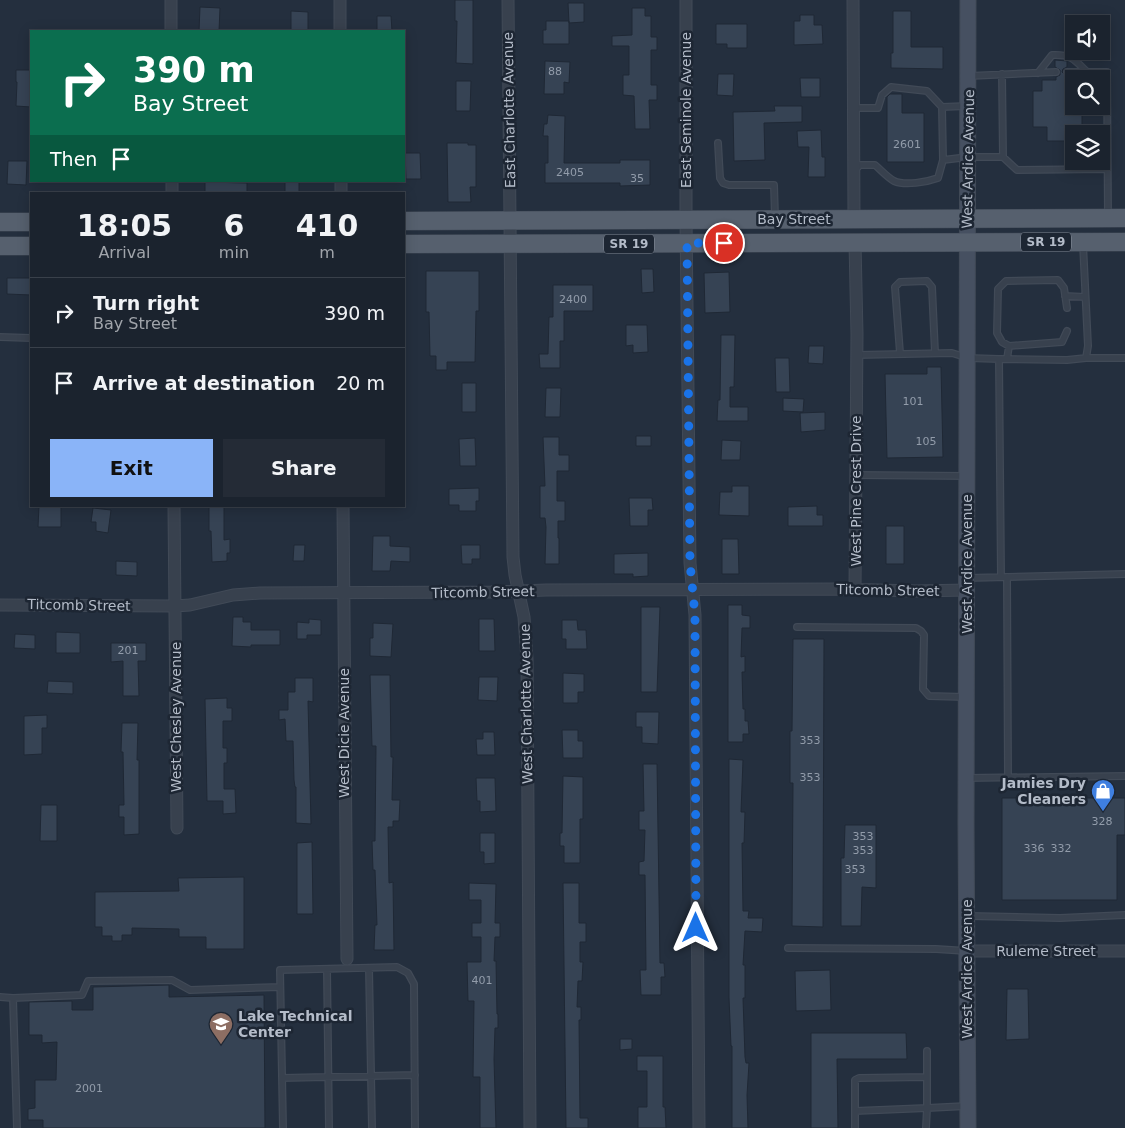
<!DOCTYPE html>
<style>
:root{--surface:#1b232e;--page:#242b36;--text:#f1f3f6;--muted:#a0a4aa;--line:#39404a;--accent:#8ab4f8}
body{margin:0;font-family:"DejaVu Sans",sans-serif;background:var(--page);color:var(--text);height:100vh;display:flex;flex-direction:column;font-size:19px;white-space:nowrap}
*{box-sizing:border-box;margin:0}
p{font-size:16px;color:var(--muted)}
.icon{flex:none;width:28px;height:28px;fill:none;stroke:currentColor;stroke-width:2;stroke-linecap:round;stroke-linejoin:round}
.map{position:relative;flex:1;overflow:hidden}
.panel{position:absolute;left:30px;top:192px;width:375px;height:315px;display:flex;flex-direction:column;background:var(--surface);border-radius:0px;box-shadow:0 2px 12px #0003,0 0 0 1px var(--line)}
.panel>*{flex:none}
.hud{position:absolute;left:30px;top:30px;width:375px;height:152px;border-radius:0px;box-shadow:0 2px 12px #0003,0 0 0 1px var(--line);background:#0b6e4f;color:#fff;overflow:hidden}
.tools{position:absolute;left:1065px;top:15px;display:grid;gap:10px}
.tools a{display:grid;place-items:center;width:45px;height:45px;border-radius:0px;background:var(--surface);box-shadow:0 2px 12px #0003,0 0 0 1px var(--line);font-size:25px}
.pin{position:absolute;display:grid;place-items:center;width:42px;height:42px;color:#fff;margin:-21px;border:2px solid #fff;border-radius:50%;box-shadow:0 1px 5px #0007}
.me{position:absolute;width:55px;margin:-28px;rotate:0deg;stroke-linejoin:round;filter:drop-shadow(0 0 4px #0008)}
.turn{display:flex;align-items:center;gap:18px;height:105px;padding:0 20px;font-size:22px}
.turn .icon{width:65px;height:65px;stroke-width:2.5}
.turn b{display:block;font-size:35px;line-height:42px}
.then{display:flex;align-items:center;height:48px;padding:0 20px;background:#0003;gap:10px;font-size:19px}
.eta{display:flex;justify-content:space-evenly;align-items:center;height:85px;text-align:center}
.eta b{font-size:30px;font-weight:800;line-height:35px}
.action{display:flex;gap:10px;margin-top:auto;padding:10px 20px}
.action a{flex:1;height:58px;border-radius:0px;background:var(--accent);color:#111;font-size:20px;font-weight:800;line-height:58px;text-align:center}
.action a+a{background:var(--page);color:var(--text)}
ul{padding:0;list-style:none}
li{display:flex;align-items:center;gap:15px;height:70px;padding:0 20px;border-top:1px solid var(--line)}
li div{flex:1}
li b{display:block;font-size:19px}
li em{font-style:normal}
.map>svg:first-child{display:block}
</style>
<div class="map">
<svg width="1125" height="1128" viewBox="0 0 1125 1128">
<rect width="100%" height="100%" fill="#242f3e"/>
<path fill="#364354" stroke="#1f2835" d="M455,0H473V64L456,63L457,21H455Z
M568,3H584V22L569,23Z
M200,7L220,8L219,31H199Z
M632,8H645V16H651V37H657V50H651V85H657V100H649L650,129H635L634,96L623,95V75H629V46H612V36L632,35Z
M291,11L308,12V31H291Z
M893,11H911V47H943V69L891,68V53H893Z
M800,15H814V25H822L823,44L794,45V21H800Z
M377,16H391L392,31H377Z
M546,21H569V44H543V30H546Z
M716,24H747V48H727V44H716Z
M1055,60L1067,61V67L1063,69L1062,72L1067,77V87H1074V106H1082V130H1077V134H1074V138H1065V141H1047V127H1033V91H1042V80H1056V77L1060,75V70L1055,67Z
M545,61L570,62L569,83L564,82V94H544Z
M16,70H31V107L16,106L17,82H16Z
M718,74H734L733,96L717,95Z
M800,78H820V97H801Z
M456,81H471L470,111H456Z
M890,94H902V113H924V162H887V97Z
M774,106H802V122L764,123L765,160L734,161L733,112L775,111Z
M548,115L565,116L564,163H620V160H650V185L620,186V183H545V163H548V136H543L544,124H547Z
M821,130L822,157H825V177H808L809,147H798L797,131Z
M447,143H468V145H476V187H470L471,202H448Z
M405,153H420L421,179H406Z
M8,161H27L26,185L7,184Z
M285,181H299V194H285Z
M205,182L247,183V194H205Z
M641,269H653L654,292L642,293Z
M426,271H479V311H476L475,362H447V370H436V356H430L429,312H426Z
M729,272L730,312L705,313L704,273Z
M7,278H31V295L7,294Z
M553,285H593V311H564V341H560V368H540L539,354H548L549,317H553Z
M626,325H647L648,352L633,353V345L626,346Z
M721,335H735L734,387H730V407H748V421H717L718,400H720Z
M809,346H824L823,364L808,363Z
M775,358H789L790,392H776Z
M927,367H941L943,457L887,458L885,374H927Z
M462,383H476V412H462Z
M546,388H561L560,417H545Z
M783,398L804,399L803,412L783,411Z
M825,412V430L801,432L800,413Z
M636,436H651V446H636Z
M543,437H559V455H569V471H557V501H565V521H558V538H559V564H545L546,527L545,518H540V486H545Z
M475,438L476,466H460L459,439Z
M722,440L741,441L740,460H721Z
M732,486H749V516L719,515L720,492H732Z
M479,488V501H476V511H459V505H449V489Z
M629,498H652L653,510H648V526H630Z
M39,506H61V527H38Z
M209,506H224V540L230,539V553H227V561L212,562L211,531H209Z
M817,506V515H823V526H788V507Z
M93,508L111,510L108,533L96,531V522H91Z
M886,526H904V564H886Z
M373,536H390V546L410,547V562L391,561L390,571H372Z
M722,539H738L739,574H722Z
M294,545H305L304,561H293Z
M461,545H480V559H472V564H462Z
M648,553V576L633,577V574H614V554Z
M116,561L137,562V576L116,575Z
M728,605H742V615L750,616V628H742L741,657L745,656V672H742L743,709H745V721H748L749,734H743V742H728Z
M641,607H660L657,692H641Z
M233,617H243V622H251V630H280V645H251V647L232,646Z
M309,619L321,620V635H307V639H297V622L309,623Z
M479,619H494L495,651H479Z
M562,620H577L578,630H586L587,649H566V639H562Z
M373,623L393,624L391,657L370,656V638H373Z
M56,632L80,633V653H56Z
M15,634L35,635V649L14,648Z
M793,639H824L823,927L792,926L793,783H790V731H792Z
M111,643H146V661H138L139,696H123V661L111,662Z
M563,673L584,674V692H578V703H563Z
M370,675H390L391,757H393L392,800H400L399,821H393V827H388L389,883L393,882L394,950H374L375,925H377L375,870H373L372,841H375L376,746H372Z
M479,677H498L497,701L478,700Z
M295,678H313V702L308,701L311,824L296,823V787H295L294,780L293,741H286L285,719L279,720V710H288V692H295Z
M48,681L73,682V694L47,693Z
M227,698V708H232V721H223V748H227V763H224V789H235L236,813L223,814V801H207L205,699Z
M636,712H659L658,744L642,743V727H636Z
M47,715V728H42V754L24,755V716Z
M122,723H138L137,760H139V834L124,835V817H119V805H124L123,752H121Z
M562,730H578V741H583V758H563Z
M483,732H494L495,755H477L476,739H483Z
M729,759L743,760L741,812H745L744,843H742L743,911H749L748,918H763L762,932L745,931L743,965H745V998H743L745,1057L746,1063H749L747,1095L748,1128H732V1046H731L729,998Z
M643,764H657L660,963H664L665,977H661V995H641L640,970H646L645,875H639V862L644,861L645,830H639V811H644Z
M563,776L583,777V819H580V863H564V846H560V833H562Z
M476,778H495L496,811L480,812V801H477Z
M1002,798H1125V835H1117V900H1002Z
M41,805H57V841H40Z
M845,825H876V888L862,887L861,926H841V858H844Z
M480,833H495V863L484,864V852H480Z
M312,842L313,914H297V843Z
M244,877V949H206V937H179V929L132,928V935H122V941H112V936H102V927H95V892L179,891L178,878Z
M469,883L496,884L495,923H500V937H495L494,961H496L497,1014H498V1028H495L494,1059L496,1128H480V1077H473L474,1001H468L467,962H481V937H472V923H481V900H469Z
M563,883H579V923H586V942H580V962H583L582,981H578L577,1007H581V1020H579L580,1118H588V1128H566Z
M830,970L831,1010L796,1011L795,971Z
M169,985V997L264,995L265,1128H43V1120H28V1109L35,1108V1080H56L57,1042L42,1043V1035H29V1002L72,1001V1010H93V987Z
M1007,989H1028L1029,1039L1006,1040Z
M811,1033H906L907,1059H837L838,1128H811Z
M620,1039H632V1049L620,1050Z
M637,1056H663V1107H665L666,1128H638V1107H647V1071H637Z"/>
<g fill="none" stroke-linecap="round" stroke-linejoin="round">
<g stroke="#414a57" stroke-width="8">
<path id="lane" d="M1067,72H1107L1108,217
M1038,73L1052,55C1071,54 1074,59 1087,72
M1002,74L1003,157
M969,76L1056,72
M942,107L967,106
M854,108H878L882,95L891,87L927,91L942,107L943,160
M718,143L720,178L723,183L729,185H774L775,217
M855,170L860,165H875C881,170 887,177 894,181C905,186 927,182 938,178L943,160L968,157H1003L1017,170L1107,169
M1083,244L1088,346L1086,358
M1065,296L1085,297
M0,337L31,338
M1009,346L1002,342L997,333L998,289L1006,281L1058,280L1064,288L1067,308
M900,353L895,287L900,282L927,281L932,287L935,353
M857,355L952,353L968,358L999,359L1067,360L1086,358H1125
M999,359L1001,577
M1007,359L1009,346L1062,342L1067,331
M856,475L967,476
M1007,577L1008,777
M967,578L1125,574
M797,627L916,628L921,631L924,635L923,689L929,696L965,697
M967,778L1125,776
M969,916L1060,918L1125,915
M788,948L936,949L967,951
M369,968L372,1128
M327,969L329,1128
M0,997L13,998L17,1128
M13,998L82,995L88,981L172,980L190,990L280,987
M282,1078L415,1075
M855,1111L927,1108V1051
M283,1128L280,970L397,967L408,973L414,984L415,1128
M855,1128V1080L859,1078L927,1077
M926,1128L927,1108L967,1106"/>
</g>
<g stroke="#414a57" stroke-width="13">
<path id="street" d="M171,0V31
M340,0V31
M508,0L513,557L515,575L524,617L527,659L530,1128
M686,0V220L690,563L695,615L699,1128
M853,0L854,219
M172,181V194
M341,194V181
M855,243L857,334L855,589
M174,506L177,828
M343,506L347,959
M0,605L175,606L190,605L233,595L260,593L491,592L546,590L839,589L916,591L967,590
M967,951H1125"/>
</g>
<g stroke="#414a57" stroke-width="17">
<path id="secondary" d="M968,1128L966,824L968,0"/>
</g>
<g stroke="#414a57" stroke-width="19">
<path id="primary" d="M404,221L1125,218
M0,222H31
M404,244L1125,242
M0,246H31"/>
</g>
<use href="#lane" stroke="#38414e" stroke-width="5.5"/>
<use href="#street" stroke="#38414e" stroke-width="11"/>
<use href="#secondary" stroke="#465061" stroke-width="15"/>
<use href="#primary" stroke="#56606e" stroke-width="18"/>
</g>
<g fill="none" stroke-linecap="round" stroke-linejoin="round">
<path stroke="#1a73e8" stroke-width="9" stroke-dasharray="0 16.2" d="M696,928L695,615L690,563L687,243H724"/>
</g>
<defs>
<g id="shop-pin" transform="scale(1.25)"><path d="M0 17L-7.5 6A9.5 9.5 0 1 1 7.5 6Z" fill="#3f7fe0" stroke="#1d2633"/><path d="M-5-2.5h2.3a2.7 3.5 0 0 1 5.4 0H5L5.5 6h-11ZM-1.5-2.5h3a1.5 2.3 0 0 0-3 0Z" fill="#fff"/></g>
<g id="school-pin" transform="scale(1.25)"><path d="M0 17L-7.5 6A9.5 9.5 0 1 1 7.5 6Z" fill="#8d6e63" stroke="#1d2633"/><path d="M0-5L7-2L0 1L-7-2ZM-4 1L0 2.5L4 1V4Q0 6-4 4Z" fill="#fff"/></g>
</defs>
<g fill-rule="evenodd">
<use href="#shop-pin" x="1103" y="791"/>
<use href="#school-pin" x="221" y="1024"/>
</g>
<g text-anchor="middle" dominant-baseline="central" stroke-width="5" stroke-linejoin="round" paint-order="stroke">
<g font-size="11" fill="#929caa">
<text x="555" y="71">88</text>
<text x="907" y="144">2601</text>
<text x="570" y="172">2405</text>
<text x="637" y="178">35</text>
<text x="573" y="299">2400</text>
<text x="913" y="401">101</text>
<text x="926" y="441">105</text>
<text x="128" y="650">201</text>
<text x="810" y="740">353</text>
<text x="810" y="777">353</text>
<text x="1102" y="821">328</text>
<text x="863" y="836">353</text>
<text x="1034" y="848">336</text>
<text x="1061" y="848">332</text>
<text x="863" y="850">353</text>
<text x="855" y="869">353</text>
<text x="482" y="980">401</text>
<text x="89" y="1088">2001</text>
</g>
<g fill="#1d2633" stroke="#878f9c" stroke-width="1">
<rect x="1021" y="232.5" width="50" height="19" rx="4"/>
<rect x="604" y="234.5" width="50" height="19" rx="4"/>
</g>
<g font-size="12" font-weight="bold" fill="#b4bcc9">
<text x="1046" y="242">SR 19</text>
<text x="629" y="244">SR 19</text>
</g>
<g font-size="14" fill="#b4bcc9" stroke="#1d2633">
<text transform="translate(509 110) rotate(-91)">East Charlotte Avenue</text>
<text transform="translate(686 110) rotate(-90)">East Seminole Avenue</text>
<text transform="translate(968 159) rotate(-89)">West Ardice Avenue</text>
<text x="794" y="219">Bay Street</text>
<text transform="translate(856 491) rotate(-90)">West Pine Crest Drive</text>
<text transform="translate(967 564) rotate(-90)">West Ardice Avenue</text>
<text transform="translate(888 590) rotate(1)">Titcomb Street</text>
<text transform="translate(483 592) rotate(-1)">Titcomb Street</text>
<text transform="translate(79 605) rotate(1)">Titcomb Street</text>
<text transform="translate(526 704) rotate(-91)">West Charlotte Avenue</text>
<text transform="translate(176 717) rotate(-90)">West Chesley Avenue</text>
<text transform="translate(344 733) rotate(-90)">West Dicie Avenue</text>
<text x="1046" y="951">Ruleme Street</text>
<text transform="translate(967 969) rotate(-90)">West Ardice Avenue</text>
</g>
<g font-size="14" font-weight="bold" fill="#b4bcc9" stroke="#1d2633" text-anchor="end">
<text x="1086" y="783">Jamies Dry<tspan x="1086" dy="16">Cleaners</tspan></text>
<text x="238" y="1016" text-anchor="start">Lake Technical<tspan x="238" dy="16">Center</tspan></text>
</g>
</g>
</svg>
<div class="tools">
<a><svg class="icon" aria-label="sound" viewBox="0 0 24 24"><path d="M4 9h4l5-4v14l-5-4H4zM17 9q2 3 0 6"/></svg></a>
<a><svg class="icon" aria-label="search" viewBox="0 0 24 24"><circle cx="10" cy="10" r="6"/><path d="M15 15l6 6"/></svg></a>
<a><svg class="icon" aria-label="layers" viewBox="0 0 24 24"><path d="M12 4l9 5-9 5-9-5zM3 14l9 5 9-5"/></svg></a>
</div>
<div class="pin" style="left:724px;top:243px;background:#d93025"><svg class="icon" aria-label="arrive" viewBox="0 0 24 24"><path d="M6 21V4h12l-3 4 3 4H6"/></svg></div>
<svg class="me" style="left:696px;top:928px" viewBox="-20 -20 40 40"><path d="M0-17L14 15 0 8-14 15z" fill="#1a73e8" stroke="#fff" stroke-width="4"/></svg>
<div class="hud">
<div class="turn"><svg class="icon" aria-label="right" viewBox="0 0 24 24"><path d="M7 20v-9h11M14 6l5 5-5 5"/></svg><div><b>390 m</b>Bay Street</div></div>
<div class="then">Then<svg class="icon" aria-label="arrive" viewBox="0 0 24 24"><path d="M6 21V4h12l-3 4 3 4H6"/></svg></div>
</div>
<section class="panel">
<div class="eta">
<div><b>18:05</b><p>Arrival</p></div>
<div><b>6</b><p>min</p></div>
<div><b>410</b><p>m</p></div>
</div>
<ul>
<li><svg class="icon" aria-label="right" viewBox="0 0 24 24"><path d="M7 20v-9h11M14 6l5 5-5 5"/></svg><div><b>Turn right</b><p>Bay Street</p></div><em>390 m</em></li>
<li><svg class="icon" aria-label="arrive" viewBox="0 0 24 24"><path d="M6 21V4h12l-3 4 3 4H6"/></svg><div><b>Arrive at destination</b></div><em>20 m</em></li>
</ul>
<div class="action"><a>Exit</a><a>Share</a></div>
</section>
</div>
